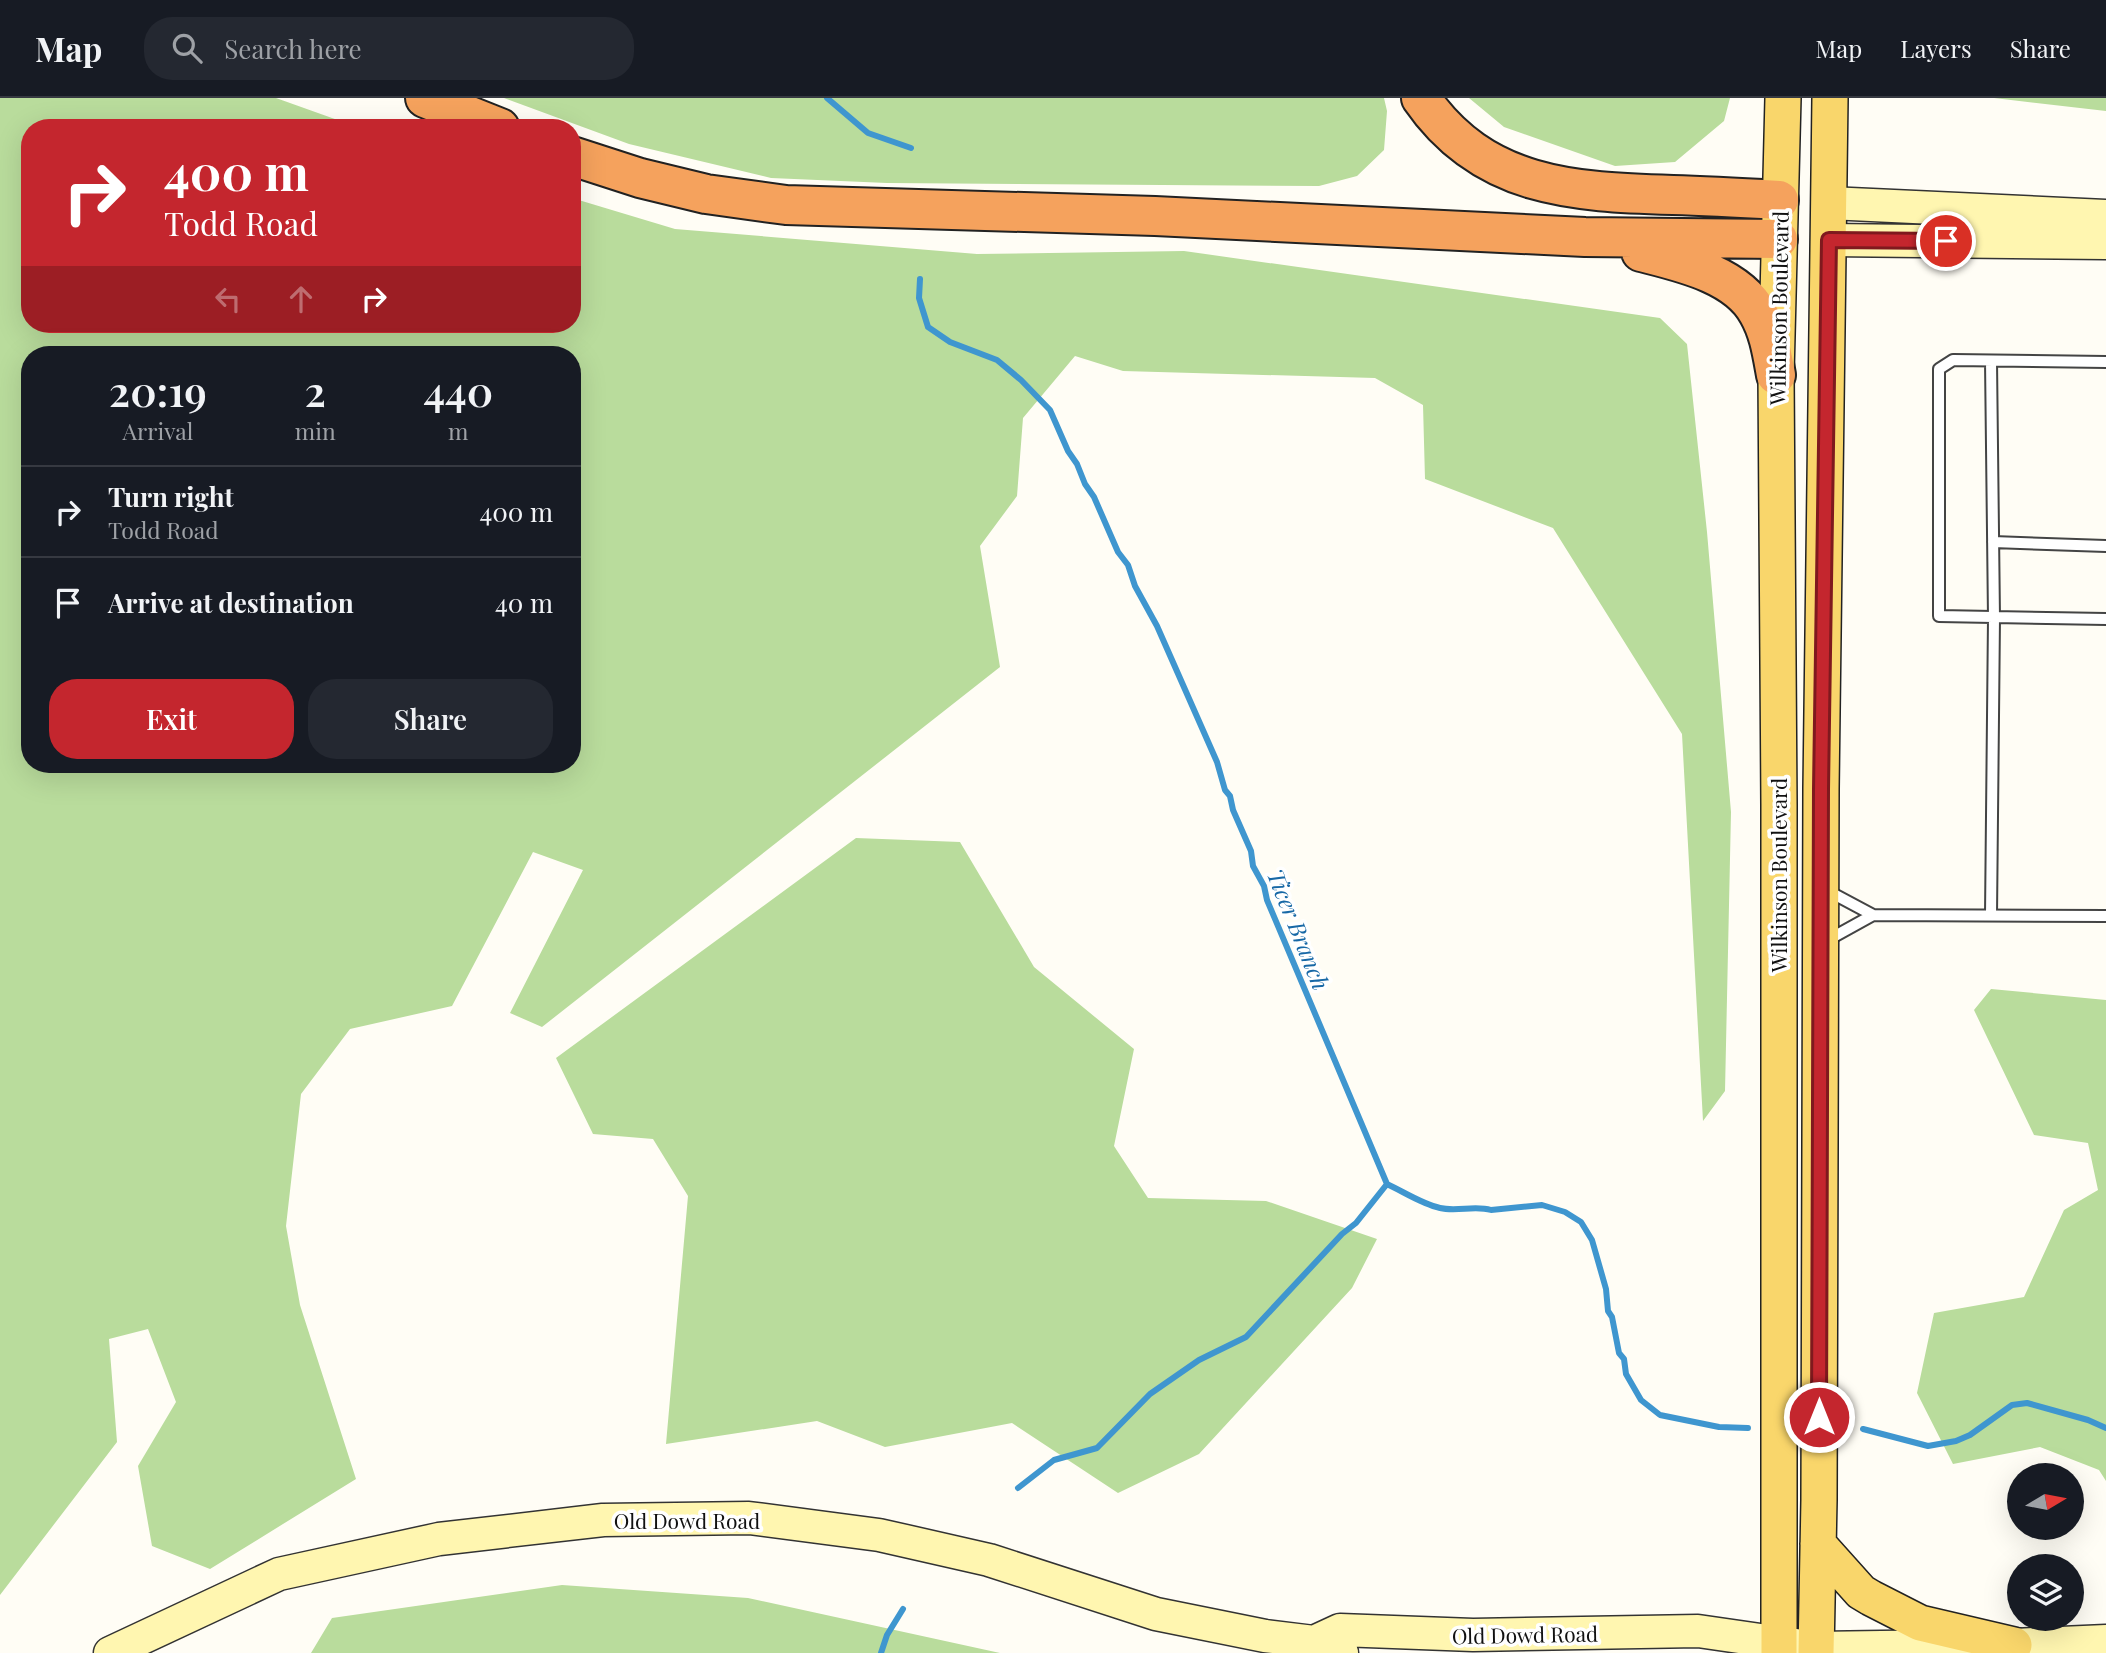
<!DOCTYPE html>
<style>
:root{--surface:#171b24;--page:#242831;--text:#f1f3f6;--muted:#9ea1a6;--line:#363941;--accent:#c4262e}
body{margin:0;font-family:"Playfair Display",serif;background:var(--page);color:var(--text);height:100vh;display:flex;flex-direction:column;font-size:26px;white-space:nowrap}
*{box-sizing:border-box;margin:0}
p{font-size:23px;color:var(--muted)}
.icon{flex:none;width:38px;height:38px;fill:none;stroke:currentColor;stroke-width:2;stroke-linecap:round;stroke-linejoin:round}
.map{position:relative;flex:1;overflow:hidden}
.details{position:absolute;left:21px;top:248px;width:560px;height:427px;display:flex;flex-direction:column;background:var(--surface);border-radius:28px;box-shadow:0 7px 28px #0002}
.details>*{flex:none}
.banner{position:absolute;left:21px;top:21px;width:560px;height:214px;border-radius:28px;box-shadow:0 7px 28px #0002;background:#c4262e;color:#fff;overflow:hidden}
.needle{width:46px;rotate:80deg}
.tools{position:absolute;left:2007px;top:1365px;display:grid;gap:14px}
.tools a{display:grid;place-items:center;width:77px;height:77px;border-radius:50%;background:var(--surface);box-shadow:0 7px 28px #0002;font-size:35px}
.pin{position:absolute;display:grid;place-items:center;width:60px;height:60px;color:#fff;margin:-30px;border:4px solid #fff;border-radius:50%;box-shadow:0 2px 7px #0007}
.me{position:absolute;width:77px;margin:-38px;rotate:0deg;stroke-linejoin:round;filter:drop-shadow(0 0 5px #0008)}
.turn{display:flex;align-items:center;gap:24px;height:147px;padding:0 28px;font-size:32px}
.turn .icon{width:91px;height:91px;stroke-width:2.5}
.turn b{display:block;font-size:49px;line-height:60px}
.lanes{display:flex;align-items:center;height:66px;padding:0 28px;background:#0003;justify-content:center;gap:35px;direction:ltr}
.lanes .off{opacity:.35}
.eta{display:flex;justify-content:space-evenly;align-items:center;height:119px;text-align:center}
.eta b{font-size:42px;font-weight:600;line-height:49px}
.button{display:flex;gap:14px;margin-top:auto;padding:14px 28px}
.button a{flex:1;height:80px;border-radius:28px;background:var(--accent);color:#fff;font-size:28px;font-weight:600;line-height:80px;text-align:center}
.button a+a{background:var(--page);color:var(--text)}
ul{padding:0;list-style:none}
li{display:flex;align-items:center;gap:21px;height:91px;padding:0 28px;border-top:2px solid var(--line)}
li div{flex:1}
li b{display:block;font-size:26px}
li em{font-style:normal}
header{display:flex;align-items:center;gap:42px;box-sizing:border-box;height:98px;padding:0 35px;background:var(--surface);border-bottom:2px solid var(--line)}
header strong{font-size:33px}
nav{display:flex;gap:38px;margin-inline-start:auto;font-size:24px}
.search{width:490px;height:63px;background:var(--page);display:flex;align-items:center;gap:18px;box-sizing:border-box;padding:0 24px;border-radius:28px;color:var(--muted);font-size:26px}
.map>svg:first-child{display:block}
</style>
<header>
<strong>Map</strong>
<div class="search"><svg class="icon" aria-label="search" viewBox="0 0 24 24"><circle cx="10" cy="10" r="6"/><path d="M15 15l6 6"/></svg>Search here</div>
<nav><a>Map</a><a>Layers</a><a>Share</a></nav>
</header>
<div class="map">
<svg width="2106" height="1555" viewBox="0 0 2106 1555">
<rect width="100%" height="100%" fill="#fffdf5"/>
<path fill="#b9dc9c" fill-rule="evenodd" d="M0,0H276L360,30H30V226H572V100L675,131L977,156L1184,153L1660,220L1687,246L1707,434L1731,714L1725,993L1703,1023L1682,636L1553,430L1425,381L1423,307L1375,280L1123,273L1075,258L1023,320L1017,398L980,448L1000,569L542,929L510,915L583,772L533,754L452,908L350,931L301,996L286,1128L300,1207L356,1381L210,1471L152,1448L138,1368L176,1304L148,1231L109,1241L117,1344L0,1497ZM30,257H572V667H30Z
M504,0H1384L1387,13L1384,52L1357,78L1319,88L887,85L771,80L629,46Z
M1469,0H1730L1724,23L1675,64L1615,68L1504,29Z
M1994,0H2106V13Z
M856,740L960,744L1034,869L1134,951L1114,1048L1148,1100L1266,1103L1377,1141L1352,1190L1199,1356L1118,1395L1012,1325L885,1349L817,1323L666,1346L688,1098L653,1041L593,1036L556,960Z
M1991,891L2106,902V1383L2099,1372L2040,1349L1953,1366L1917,1295L1934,1215L2024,1199L2064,1112L2098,1092L2088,1045L2034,1037L1974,912Z
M562,1487L748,1500L1000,1555H311L332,1520Z"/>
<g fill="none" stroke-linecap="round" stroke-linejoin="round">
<path stroke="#3f96cf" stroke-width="6" d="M827,0L868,35L911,50
M920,181L919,200L928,229L950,244L997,262L1021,282L1050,312L1068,353L1077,366L1085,386L1094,399L1118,454L1128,467L1135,488L1157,528L1217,664L1225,692L1230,698L1233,712L1251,753L1253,768L1264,788L1267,802L1387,1086C1404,1094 1422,1106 1440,1110C1457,1114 1475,1107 1491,1112L1542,1107L1565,1114L1581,1124L1592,1142L1606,1191L1608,1213L1612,1219L1619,1255L1624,1261L1626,1276L1641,1302L1660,1317L1719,1329L1748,1330
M1863,1331L1928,1348L1956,1343L1970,1337L2012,1307L2027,1305L2088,1322L2106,1330
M1018,1390L1054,1362L1097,1350L1150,1296L1199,1262L1246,1239L1342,1136L1356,1125L1387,1086
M881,1555L887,1537L903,1511"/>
<g stroke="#444" stroke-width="14">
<path id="lane" d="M1991,263L1994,520L1991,817
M2106,264L1953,262L1939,271V518L2106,521
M1993,444L2106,448
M1828,793L1873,817L2106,818
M1826,843L1873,817"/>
</g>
<g stroke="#333" stroke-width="35">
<path id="secondary" d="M1829,105L2106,118
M1829,142L2106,145
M1314,1544L1340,1532L1473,1537L1698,1533L1816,1550L2014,1547L2106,1543
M110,1555L279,1476L439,1441L603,1422L749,1420L879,1437L989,1462L1156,1516L1265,1538L1314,1544L1342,1555"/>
</g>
<g stroke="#222" stroke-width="38">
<path id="primary" d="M1818,1446L1861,1494L1871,1500L1920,1525L2014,1547
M1779,1555V707L1776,277L1783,0
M1816,1555L1819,1402L1821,691L1830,0"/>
</g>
<g stroke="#222" stroke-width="42">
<path id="highway" d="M425,0L500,30
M1421,0C1483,90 1573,94 1673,97C1708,98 1744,100 1779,102
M572,58L640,80L706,96L786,107L1155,118L1585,139L1778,141
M1641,154C1680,164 1737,176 1758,215C1769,234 1772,255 1776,277"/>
</g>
<use href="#lane" stroke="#fff" stroke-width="10"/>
<use href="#secondary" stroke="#fff6b0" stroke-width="32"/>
<use href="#primary" stroke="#f9d66b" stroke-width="35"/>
<use href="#highway" stroke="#f5a25d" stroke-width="38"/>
</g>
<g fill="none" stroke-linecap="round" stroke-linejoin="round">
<g stroke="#7f191e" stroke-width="18">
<path id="route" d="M1819,1319L1821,691L1829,142L1946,143"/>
</g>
<use href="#route" stroke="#c4262e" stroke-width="12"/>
</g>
<g text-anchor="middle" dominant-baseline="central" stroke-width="7" stroke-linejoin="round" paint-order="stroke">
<g font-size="21" fill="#111" stroke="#fff">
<text transform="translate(1778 210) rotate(-89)">Wilkinson Boulevard</text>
<text transform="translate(1778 777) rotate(-90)">Wilkinson Boulevard</text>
<text x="687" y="1422">Old Dowd Road</text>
<text transform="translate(1525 1536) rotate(-1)">Old Dowd Road</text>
</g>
<g font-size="23" font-style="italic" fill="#1768a6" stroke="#fff">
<text transform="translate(1299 831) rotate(68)">Ticer Branch</text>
</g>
</g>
</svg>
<div class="tools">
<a><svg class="needle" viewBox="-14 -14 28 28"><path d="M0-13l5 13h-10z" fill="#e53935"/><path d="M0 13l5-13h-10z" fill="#9ea1a6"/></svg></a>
<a><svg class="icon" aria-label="layers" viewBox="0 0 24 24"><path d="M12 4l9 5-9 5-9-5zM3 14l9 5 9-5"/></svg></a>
</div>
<div class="pin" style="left:1946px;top:143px;background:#d93025"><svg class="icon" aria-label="arrive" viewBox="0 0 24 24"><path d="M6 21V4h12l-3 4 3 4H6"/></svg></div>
<svg class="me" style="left:1819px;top:1319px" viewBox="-20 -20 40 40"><circle r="17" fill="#c4262e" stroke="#fff" stroke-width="3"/><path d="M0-11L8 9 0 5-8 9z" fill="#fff"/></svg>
<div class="banner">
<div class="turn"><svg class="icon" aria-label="right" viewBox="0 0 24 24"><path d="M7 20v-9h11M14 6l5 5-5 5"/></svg><div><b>400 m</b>Todd Road</div></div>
<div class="lanes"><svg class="icon off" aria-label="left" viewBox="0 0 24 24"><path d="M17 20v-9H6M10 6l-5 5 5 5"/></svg><svg class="icon off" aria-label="ahead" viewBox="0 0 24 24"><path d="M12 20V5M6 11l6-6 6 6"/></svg><svg class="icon" aria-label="right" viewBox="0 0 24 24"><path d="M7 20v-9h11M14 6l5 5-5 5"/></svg></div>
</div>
<section class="details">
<div class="eta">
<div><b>20:19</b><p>Arrival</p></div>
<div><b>2</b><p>min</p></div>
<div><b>440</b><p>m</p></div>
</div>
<ul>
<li><svg class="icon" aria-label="right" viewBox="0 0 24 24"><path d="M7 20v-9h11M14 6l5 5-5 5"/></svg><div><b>Turn right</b><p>Todd Road</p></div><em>400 m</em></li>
<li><svg class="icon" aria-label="arrive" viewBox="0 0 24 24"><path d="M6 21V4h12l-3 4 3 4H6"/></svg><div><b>Arrive at destination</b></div><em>40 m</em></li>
</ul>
<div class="button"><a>Exit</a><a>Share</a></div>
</section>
</div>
